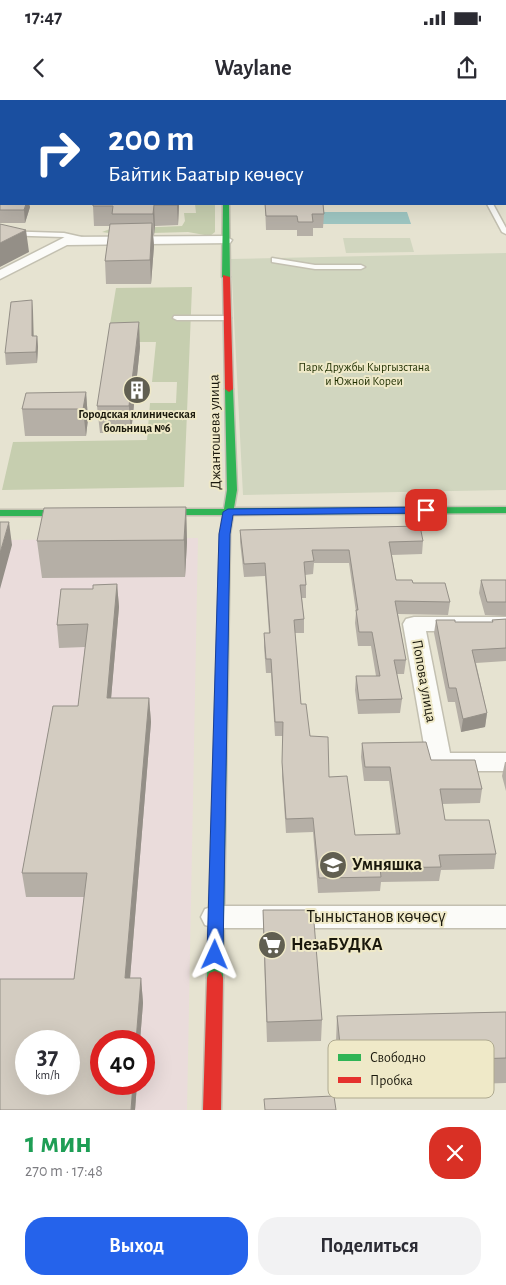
<!DOCTYPE html>
<html lang="ru">
<meta charset="utf-8">
<style>
:root{--surface:#fff;--page:#f2f2f3;--text:#2b2b33;--muted:#7c7c81;--accent:#2563eb}
body{margin:0;font-family:"Alegreya Sans",sans-serif;background:var(--page);color:var(--text);height:100vh;display:flex;flex-direction:column;font-size:19px;white-space:nowrap}
*{box-sizing:border-box;margin:0}
p{font-size:16px;color:var(--muted)}
.icon{flex:none;width:28px;height:28px;fill:none;stroke:currentColor;stroke-width:2;stroke-linecap:round;stroke-linejoin:round}
.map{position:relative;height:1010px;overflow:hidden}
.panel{display:flex;flex-direction:column;background:var(--surface);flex:1}
.panel>*{flex:none}
.guide{position:absolute;left:0px;top:0px;width:506px;height:105px;box-shadow:0 5px 20px #0002;background:#1a4fa0;color:#fff;overflow:hidden}
.speed{position:absolute;left:15px;top:930px;display:flex;gap:10px;font-size:25px;font-weight:700;text-align:center}
.speed>*{display:grid;place-content:center;width:65px;height:65px;border-radius:50%;background:var(--surface);box-shadow:0 5px 20px #0002;line-height:1}
.speed small{font-size:12px;font-weight:400}
.speed .limit{border:8px solid #d22;background:#fff;color:#111}
.pin{position:absolute;display:grid;place-items:center;width:42px;height:42px;color:#fff;margin:-21px;border-radius:10px;box-shadow:0 2px 8px #0006}
.me{position:absolute;width:55px;margin:-28px;rotate:1deg;stroke-linejoin:round;filter:drop-shadow(0 0 4px #0008)}
.turn{display:flex;align-items:center;gap:18px;height:105px;padding:0 25px;font-size:22px}
.turn .icon{width:65px;height:65px;stroke-width:2.5}
.turn b{display:block;font-size:35px;line-height:42px}
.round{display:grid;place-items:center;flex:none;width:52px;height:52px;border-radius:20px;background:var(--page)}
.overview{display:flex;align-items:center;justify-content:space-between;height:85px;padding:0 25px}
h1{font-size:30px;font-weight:600;line-height:38px;color:#1e9e55}
.primary-button{display:flex;gap:10px;margin-top:auto;padding:10px 25px}
.primary-button a{flex:1;height:58px;border-radius:20px;background:var(--accent);color:#fff;font-size:20px;font-weight:600;line-height:58px;text-align:center}
.primary-button a+a{background:var(--page);color:var(--text)}
.status{display:flex;justify-content:space-between;align-items:center;height:35px;padding:0 25px;background:var(--surface);direction:ltr}
.status svg{height:14px;fill:currentColor}
header{display:flex;justify-content:space-between;align-items:center;height:65px;padding:0 25px;background:var(--surface);font-size:22px;font-weight:600}
.map>svg:first-child{display:block}
</style>
<div class="status"><b>17:47</b><svg viewBox="0 0 49 12"><path d="M0 12V9h3v3zM5 12V6h3v6zM10 12V3h3v9zM15 12V0h3v12zM26 1h20v11H26zM47 4h2v5h-2z"/></svg></div>
<header><svg class="icon" aria-label="back" viewBox="0 0 24 24"><path d="M15 5l-7 7 7 7"/></svg>Waylane<svg class="icon" aria-label="share" viewBox="0 0 24 24"><path d="M12 15V3M7 8l5-5 5 5M5 13v7h14v-7"/></svg></header>
<div class="map">
<svg width="506" height="1010" viewBox="0 0 506 1010">
<rect width="100%" height="100%" fill="#e6e3d1"/>
<path fill="#eadcdb" fill-rule="evenodd" d="M198,438L187,1010H0V440ZM26,941H69V984H26ZM101,941H144V984H101Z"/>
<path fill="#d1d6bf" d="M343,138H410L414,152L346,153Z
M506,153V390L243,395L231,159Z"/>
<path fill="#c6ceaf" d="M195,104H215V132L210,136L188,132L116,134L102,132L110,129L182,126L185,121L184,113H196Z
M192,187L184,387L2,390L13,342L147,340L150,303H176L177,282H152L156,242H107L116,188Z"/>
<path fill="#9ec6c2" d="M319,112H407L411,124H289Z"/>
<g fill="none" stroke-linecap="round" stroke-linejoin="round">
<g stroke="#c3c0b1" stroke-width="3">
<path id="lane" d="M0,18H1V22H0Z
M505,81H506L505,86Z
M487,104H493L506,128V134L502,132Z
M0,131L64,133L86,138C80,142 69,140 63,137L0,135Z
M272,158L315,165H361L365,167L361,169H315L272,162Z
M174,216H227L231,218L227,220H177L173,218Z"/>
</g>
<g stroke="#c3c0b1" stroke-width="3">
<path id="street" d="M220,0H230V1H220Z
M225,136L232,140L230,143L67,145L0,179V170L65,137Z
M414,517H506V531H426L450,653H506V671H439L430,668L427,662L403,524L406,519Z
M215,806H506V828H215L205,825L201,817L205,809Z"/>
</g>
<g stroke="#c3c0b1" stroke-width="3">
<path id="fast" d="M506,0V4H505V1H503Z
M223,104H229L230,177L226,179L222,177Z
M229,286L233,289L237,390L234,408L506,407V413L233,415L230,434L223,878L221,883L215,885L209,883L207,878L220,434L223,415H148L143,412L148,409H224L227,390L225,289Z
M0,410H80L85,413L80,416H0Z"/>
</g>
<g stroke="#c3c0b1" stroke-width="3">
<path id="jam" d="M223,175L230,177L233,289L229,292L225,289Z
M215,871L221,873L223,878L221,1010H203L207,878L209,873Z"/>
</g>
<use href="#lane" fill="#fbfbf8" fill-rule="evenodd"/>
<use href="#street" fill="#fbfbf8" fill-rule="evenodd"/>
<use href="#fast" fill="#30b455" fill-rule="evenodd"/>
<use href="#jam" fill="#e5322d" fill-rule="evenodd"/>
</g>
<path fill="#b5afa6" fill-rule="evenodd" d="M0,23H1V104H29L30,107L25,123H0Z
M179,104L178,125L155,126L154,135H153L154,146L151,184H106L105,161L110,126H94L93,106Z
M265,104H323L324,114L323,128H313V136H297V130H266Z
M33,211V236H37L38,247L37,263L6,265L5,253Z
M140,247L131,333H100L97,306Z
M86,292L88,319L86,336H25L22,309Z
M186,407L187,442L185,477L42,478L37,441Z
M240,430L423,441L422,454L392,455L396,480L413,483L450,502L448,515L398,514L406,560L404,574H397L402,599L400,613L358,614L355,590L356,576H376L371,546H358L355,523L356,512L349,463H314L313,474L305,475L306,485V498H302L304,519V533H295L301,604L310,636L355,735L396,734L389,681H364L361,657L362,643L431,660L482,689L480,703L442,704L445,720L496,754L494,769L441,770L439,781L381,782L380,791L318,793L313,732L286,733L282,676L283,636H275L271,573H266L264,547V533H269L265,476L244,477L240,442Z
M481,480H506V516L485,515L479,493Z
M117,484L119,507L111,598H149L151,622L130,878H141L143,903L140,941H101V984H137L135,1010H0V879H74L84,797H26L22,773L53,606H78L85,547L59,548L57,525L61,489H93V485ZM26,941H69V984H26Z
M506,519V561L476,563L487,613L485,627L461,632L455,602H448L434,533L436,520L455,522H492V520Z
M505,662H506V691L502,676Z
M263,810L322,920L321,941L267,942L263,830Z
M506,912V983L340,988L336,941L337,916Z"/>
<path fill="#948f87" d="M26,104H29L30,107L25,123L24,110Z
M177,104H179L178,125L177,105Z
M154,105L155,126L154,135L153,114Z
M152,123L154,146L151,184L150,160Z
M26,130L29,152L0,167V143Z
M32,200L33,211L34,247L32,236Z
M139,222L140,247L131,333L129,306Z
M37,236L38,247L37,263L36,252Z
M86,292L88,319L86,336L83,309Z
M186,407L187,442L185,477L184,440Z
M9,422L12,445L0,489V453Z
M117,484L119,507L109,622L107,598Z
M149,598L151,622L128,903L125,878Z
M487,613L485,627L461,632L463,619Z
M141,878L143,903L140,941H136Z
M133,984H137L135,1010H131Z"/>
<path fill="#d3ccc1" stroke="#948f87" fill-rule="evenodd" d="M0,0H209V1H1V18L0,17L1,6H0Z
M248,0H424V1H248Z
M1,22V104H26L24,110H0V25H1Z
M93,104H177V105H154L153,114H112L113,106H93Z
M265,104H323L324,114H312L313,122H298L297,116H266Z
M152,123L150,160L105,161L110,124Z
M0,124L26,130L0,143Z
M32,200V236H37L36,252L5,253L11,202Z
M139,222L129,306H97L110,223Z
M86,292L83,309H22L26,293Z
M186,407L184,440L37,441L44,408Z
M0,422H9L0,453Z
M420,426L423,441L389,442L396,480H412L413,483H445L450,502L395,501L406,560H394L402,599L359,600L356,576H380L372,532H359L356,510H358L349,450H312L314,461L304,462L306,485H300L304,519L294,520L301,604H306L310,636L328,637L329,677L347,676L355,735L400,734L390,667H365L362,643L426,642L431,660H475L482,689H440L445,720H489L496,754L439,755L441,767L380,768L381,777L319,778L313,718L286,719L282,662L283,622H275L271,559H266L264,533H270L265,463L244,464L240,430Z
M481,480H506V502H487Z
M117,484L107,598H149L125,878H141L136,941H101V984H133L131,1010H0V879H74L87,773H22L53,606H78L88,524L57,525L61,489H93V485ZM26,941H69V984H26Z
M506,519V548L472,550L487,613L463,619L456,588H449L436,520H455V522H493L492,520Z
M263,810H313L322,920L267,922Z
M506,912V958L342,963L337,916Z
M334,996L336,1010H265L264,999Z"/>
<path fill="#2563eb" stroke="#184099" d="M426,407L431,410L430,413L233,415L230,434L223,855L220,859L215,861L209,859L207,855L219,434L223,412L228,409Z"/>
<defs>
<g id="building-disc" transform="scale(1.4375)"><circle r="9.5" fill="#615f51" stroke="#efe9c8"/><path d="M-4-6H4V6H1V3H-1V6H-4ZM-2.5-4.3h1.7v1.8h-1.7ZM.8-4.3h1.7v1.8H.8ZM-2.5-1h1.7V.8h-1.7ZM.8-1h1.7V.8H.8Z" fill="#fff"/></g>
<g id="school-disc" transform="scale(1.4375)"><circle r="9.5" fill="#615f51" stroke="#efe9c8"/><path d="M0-5L7-2L0 1L-7-2ZM-4 1L0 2.5L4 1V4Q0 6-4 4Z" fill="#fff"/></g>
<g id="supermarket-disc" transform="scale(1.4375)"><circle r="9.5" fill="#615f51" stroke="#efe9c8"/><path d="M-6-5.5h2.5l.6 2H6L4.5 2H-2.5L-4.4-4H-6ZM-1.5 3.2a1.3 1.3 0 1 0 .1 0ZM3 3.2a1.3 1.3 0 1 0 .1 0Z" fill="#fff"/></g>
</defs>
<g fill-rule="evenodd">
<use href="#building-disc" x="137" y="290"/>
<use href="#school-disc" x="333" y="765"/>
<use href="#supermarket-disc" x="272" y="845"/>
</g>
<g text-anchor="middle" dominant-baseline="central" stroke-width="4" stroke-linejoin="round" paint-order="stroke">
<g font-size="12" fill="#1f2f00" stroke="#efe9c8">
<text x="364" y="267">Парк Дружбы Кыргызстана<tspan x="364" dy="14">и Южной Кореи</tspan></text>
</g>
<g font-size="12" font-weight="bold" fill="#1a180c" stroke="#efe9c8">
<text x="137" y="314">Городская клиническая<tspan x="137" dy="14">больница №6</tspan></text>
</g>
<g font-size="15" fill="#1a180c" stroke="#efe9c8">
<text transform="translate(215 332) rotate(-91)">Джантошева улица</text>
<text transform="translate(424 581) rotate(80)">Попова улица</text>
</g>
<g font-size="18" font-weight="bold" fill="#1a180c" stroke="#efe9c8" text-anchor="start">
<text x="352" y="765">Умняшка</text>
<text x="291" y="845">НезаБУДКА</text>
</g>
<g font-size="18" fill="#1a180c" stroke="#efe9c8">
<text x="376" y="817">Тыныстанов көчөсү</text>
</g>
</g>
<rect x="328" y="940" width="166" height="58" rx="8" fill="#efe9c8" stroke="#afaa90" stroke-width="1"/>
<rect x="338" y="954" width="23" height="7" fill="#30b455"/>
<rect x="338" y="977" width="23" height="6" fill="#e5322d"/>
<g font-size="14" fill="#1a180c">
<text x="370" y="962">Свободно</text>
<text x="370" y="985">Пробка</text>
</g>
</svg>
<div class="speed"><div>37<small>km/h</small></div><div class="limit">40</div></div>
<div class="pin" style="left:426px;top:410px;background:#d93025"><svg class="icon" aria-label="arrive" viewBox="0 0 24 24"><path d="M6 21V4h12l-3 4 3 4H6"/></svg></div>
<svg class="me" style="left:215px;top:855px" viewBox="-20 -20 40 40"><path d="M0-17L14 15 0 8-14 15z" fill="#2563eb" stroke="#fff" stroke-width="4"/></svg>
<div class="guide">
<div class="turn"><svg class="icon" aria-label="right" viewBox="0 0 24 24"><path d="M7 20v-9h11M14 6l5 5-5 5"/></svg><div><b>200 m</b>Байтик Баатыр көчөсү</div></div>
</div>
</div>
<section class="panel">
<div class="overview"><div><h1>1 мин</h1><p>270 m · 17:48</p></div><a class="round" style="background:#d93025;color:#fff"><svg class="icon" aria-label="close" viewBox="0 0 24 24"><path d="M6 6l12 12M18 6L6 18"/></svg></a></div>
<div class="primary-button"><a>Выход</a><a>Поделиться</a></div>
</section>
